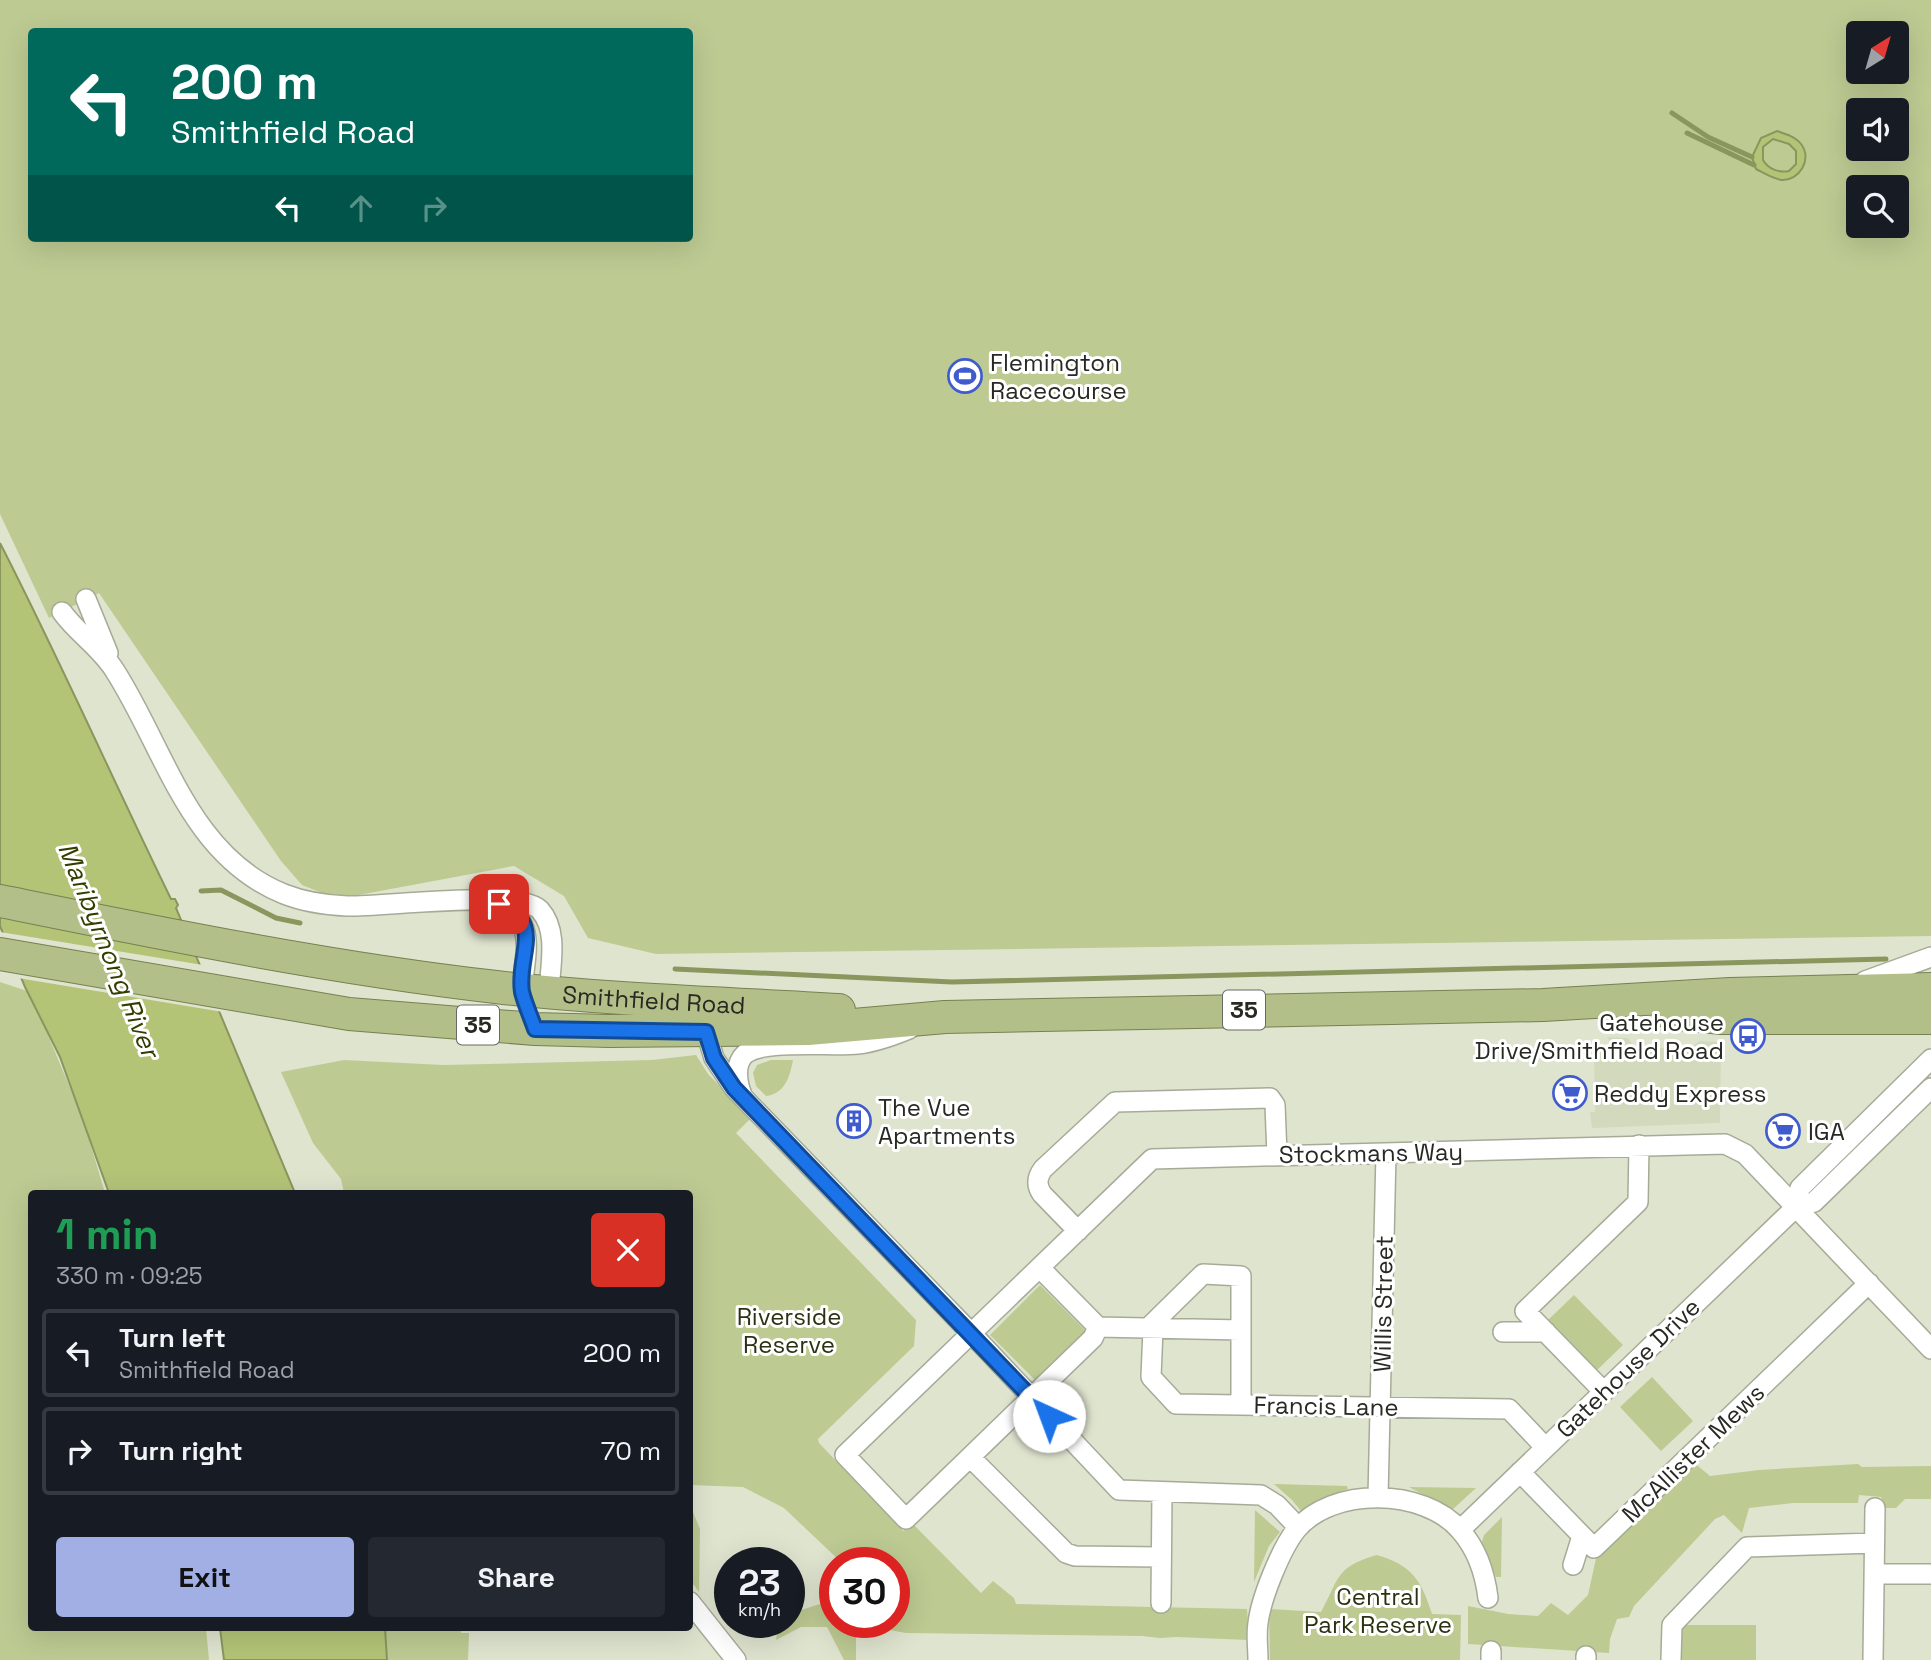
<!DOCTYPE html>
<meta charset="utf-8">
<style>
:root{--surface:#171b24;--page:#242831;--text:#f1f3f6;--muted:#9ea1a6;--line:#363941;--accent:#a1afe4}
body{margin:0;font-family:"Space Grotesk",sans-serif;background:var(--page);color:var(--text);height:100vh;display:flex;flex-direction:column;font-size:26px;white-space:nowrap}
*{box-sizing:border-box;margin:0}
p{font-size:23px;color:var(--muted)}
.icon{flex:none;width:38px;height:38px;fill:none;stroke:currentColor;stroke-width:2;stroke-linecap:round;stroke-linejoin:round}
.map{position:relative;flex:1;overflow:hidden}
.side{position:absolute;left:28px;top:1190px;width:665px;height:441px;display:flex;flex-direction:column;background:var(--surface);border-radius:7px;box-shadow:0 7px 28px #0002}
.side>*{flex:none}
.hud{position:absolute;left:28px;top:28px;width:665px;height:214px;border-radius:7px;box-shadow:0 7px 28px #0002;background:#00695c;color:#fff;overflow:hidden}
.needle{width:46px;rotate:37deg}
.buttons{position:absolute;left:1846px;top:21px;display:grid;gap:14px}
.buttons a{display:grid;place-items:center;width:63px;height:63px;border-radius:7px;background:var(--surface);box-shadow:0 7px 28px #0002;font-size:35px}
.speed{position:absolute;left:714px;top:1547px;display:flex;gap:14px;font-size:35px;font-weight:700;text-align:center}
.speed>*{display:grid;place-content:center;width:91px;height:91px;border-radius:50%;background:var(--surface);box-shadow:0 7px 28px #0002;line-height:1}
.speed small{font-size:18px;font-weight:400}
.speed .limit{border:10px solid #d22;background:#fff;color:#111}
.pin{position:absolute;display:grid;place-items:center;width:60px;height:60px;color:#fff;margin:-30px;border-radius:14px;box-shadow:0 4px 10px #0006}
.me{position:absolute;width:77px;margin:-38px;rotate:317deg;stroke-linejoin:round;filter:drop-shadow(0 0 5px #0008)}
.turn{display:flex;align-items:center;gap:24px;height:147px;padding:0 28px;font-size:32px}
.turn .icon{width:91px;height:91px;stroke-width:2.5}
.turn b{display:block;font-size:49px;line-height:60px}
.lanes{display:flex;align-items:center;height:66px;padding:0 28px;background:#0003;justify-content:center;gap:35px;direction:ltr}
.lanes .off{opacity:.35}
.round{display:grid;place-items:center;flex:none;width:74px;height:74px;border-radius:7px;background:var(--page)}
.head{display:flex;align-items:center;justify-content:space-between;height:119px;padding:0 28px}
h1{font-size:42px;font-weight:600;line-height:52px;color:#1e9e55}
.action{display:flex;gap:14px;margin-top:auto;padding:14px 28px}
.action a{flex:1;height:80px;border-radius:7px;background:var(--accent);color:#111;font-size:28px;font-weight:600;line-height:80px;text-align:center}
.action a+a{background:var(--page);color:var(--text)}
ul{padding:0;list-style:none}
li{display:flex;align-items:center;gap:21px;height:88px;margin:0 14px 10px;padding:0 14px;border:4px solid var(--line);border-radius:7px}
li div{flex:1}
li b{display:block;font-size:26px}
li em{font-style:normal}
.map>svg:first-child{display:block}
</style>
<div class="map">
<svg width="1931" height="1660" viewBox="0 0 1931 1660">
<rect width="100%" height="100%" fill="#dfe4cf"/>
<path fill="#d2d9bd" d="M1607,1037L1628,1038L1635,1048H1690L1700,1041L1721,1042L1720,1123L1592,1128L1590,1112H1595L1594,1049L1611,1047V1043Z"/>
<path fill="#bdca92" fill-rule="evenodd" d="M0,0H1931V936L656,954L588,938L564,896L514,866L337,899L302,885L281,861L99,593L49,618L0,514ZM32,32H690V238H32ZM1858,33H1897V72H1858ZM1858,110H1897V149H1858ZM1858,187H1897V226H1858Z
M0,982L30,992L83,1119L105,1193L32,1194V1628H206L209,1660H0Z
M696,1055L708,1074L751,1118L736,1133L916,1320L914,1346L818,1439L819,1443L903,1531L912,1523L981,1593L993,1581L1014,1598L1016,1604L1247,1609L1249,1640L1176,1637L1160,1638L1142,1636L906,1633L856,1624V1660H844L827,1627H801L776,1640L779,1622H789V1614L826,1602L835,1593V1622H894V1563H842L784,1508L743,1487L690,1485V1194L344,1193L341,1179L313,1143L281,1072L344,1060L443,1065L652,1060Z
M793,1060C790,1076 785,1094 766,1096L756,1086L753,1073L757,1065L771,1060Z
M1040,1285L1087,1332L1037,1382L990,1335Z
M1574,1295L1623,1345L1594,1373L1545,1323Z
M1652,1377L1693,1421L1661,1451L1620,1407Z
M1692,1461L1710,1476L1759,1470L1858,1464L1862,1467L1931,1466V1499H1905L1896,1508H1884L1881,1497L1859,1495L1858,1503H1793L1749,1508L1742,1533L1724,1515L1715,1519L1634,1606L1629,1617L1617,1619L1610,1639L1609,1653L1468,1644V1606L1508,1614L1538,1616L1551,1603L1568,1615L1588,1595L1597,1554Z
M1274,1484L1347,1486L1348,1489L1316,1501L1301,1511L1292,1500Z
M1409,1487L1476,1488L1452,1510Z
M690,1505L700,1529L699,1592L690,1580Z
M1255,1510L1280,1532L1269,1546L1254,1582Z
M1502,1517L1501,1577H1496L1481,1545L1484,1535Z
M1377,1555C1413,1566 1421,1580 1432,1614L1461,1615L1460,1660H1270L1269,1609L1321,1612C1340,1578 1335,1567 1377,1555Z
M1682,1625H1756V1660H1675V1632Z
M385,1628H461V1633H469L468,1660H387Z"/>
<path fill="#b3c477" stroke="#89965e" stroke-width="2" fill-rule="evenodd" d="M1777,131C1786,134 1796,137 1801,144C1813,159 1799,181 1782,180C1773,179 1764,173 1756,169L1752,157L1761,138ZM1773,139L1789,144L1796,151V164L1789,171C1779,173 1768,169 1763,160V147Z
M0,543C60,660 113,780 171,899H175L178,905L176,908L295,1193H109L60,1057L25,987L0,926Z
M220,1628H385L387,1660H224Z"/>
<path fill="#dfe4cf" d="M0,932L203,965L223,1012L18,978Z"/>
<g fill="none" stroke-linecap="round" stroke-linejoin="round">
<path stroke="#89965e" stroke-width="5" d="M1672,113L1708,137L1752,157
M1687,133L1754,165
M201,891L221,890L276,918L300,923
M675,969L952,982L1886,959"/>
<g stroke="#a6ab97" stroke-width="22">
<path id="minor" d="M86,599L108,653
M62,612C77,633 101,648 115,671C165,749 189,856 284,894C304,902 325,905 347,906C381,907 522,889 540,910C559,931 550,966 549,992
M492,903C539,915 525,953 522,990
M1865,981L1931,957
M706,1032L714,1058L734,1088L972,1334L1119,1490L1261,1495L1277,1505L1298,1527
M742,1095C737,1082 734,1064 745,1054C764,1039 832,1047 858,1044C876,1042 892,1036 909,1029
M1796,1207L1800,1188L1931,1059
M1078,1231L1042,1194C1036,1185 1037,1177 1043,1169L1115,1102L1270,1098L1275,1105L1277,1155
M1040,1268L1098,1327L1093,1338L906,1519L845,1455L1152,1159L1725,1144L1745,1154L1931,1349
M1098,1327L1241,1330
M1147,1329L1203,1274L1241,1276V1405
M1153,1329L1151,1377L1176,1404L1509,1409L1545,1447
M1503,1332H1546
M1603,1391L1525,1311L1638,1202L1639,1145
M970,1457L1066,1553L1075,1556L1161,1557
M1520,1472L1594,1548L1869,1283
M1378,1497L1386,1153
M1460,1530L1796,1207L1814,1202L1931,1088
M1573,1565L1582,1536
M1874,1574H1931
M690,1602L736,1660
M1161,1603L1162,1492
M1586,1656V1660
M1258,1660C1258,1648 1256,1635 1258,1623C1261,1598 1281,1549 1296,1530C1332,1486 1424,1488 1460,1530C1477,1549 1485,1573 1488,1598
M1491,1660V1651
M1671,1660L1672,1625L1747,1547L1874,1543
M1873,1660L1875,1508"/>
</g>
<g stroke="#768051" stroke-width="34">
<g id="trunk">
<path id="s1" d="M0,901C164,934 329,968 496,987C610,1000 725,1003 839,1010"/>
<path d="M0,954L349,1014L535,1029L609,1031L808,1029L945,1017L1543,1005L1730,994L1931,989"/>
<path d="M1670,1013L1722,1018H1931"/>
</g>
</g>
<use href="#minor" stroke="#fff" stroke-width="19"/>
<use href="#trunk" stroke="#b3bf88" stroke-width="32"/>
</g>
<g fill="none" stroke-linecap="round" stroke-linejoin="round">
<g stroke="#114b97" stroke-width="18">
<path id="route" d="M499,904C546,923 516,956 522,992C525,1004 531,1017 535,1029L706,1032L714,1058L734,1088L1049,1416"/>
</g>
<use href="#route" stroke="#1a73e8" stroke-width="12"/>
</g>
<defs>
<g id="stadium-ring" transform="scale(1.75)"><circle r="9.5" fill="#fff" stroke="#3f5bce" stroke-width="1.5"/><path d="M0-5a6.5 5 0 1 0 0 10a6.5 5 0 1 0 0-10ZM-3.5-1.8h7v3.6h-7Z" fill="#3f5bce"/></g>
<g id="bus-ring" transform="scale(1.75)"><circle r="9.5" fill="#fff" stroke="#3f5bce" stroke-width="1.5"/><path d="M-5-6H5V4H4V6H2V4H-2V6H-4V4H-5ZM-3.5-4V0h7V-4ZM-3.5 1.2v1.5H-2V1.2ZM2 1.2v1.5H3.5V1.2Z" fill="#3f5bce"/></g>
<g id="supermarket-ring" transform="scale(1.75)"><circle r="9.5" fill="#fff" stroke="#3f5bce" stroke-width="1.5"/><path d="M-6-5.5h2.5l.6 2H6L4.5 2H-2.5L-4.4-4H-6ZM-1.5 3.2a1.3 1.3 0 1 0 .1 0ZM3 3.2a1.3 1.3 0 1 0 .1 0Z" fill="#3f5bce"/></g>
<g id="building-ring" transform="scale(1.75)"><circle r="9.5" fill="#fff" stroke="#3f5bce" stroke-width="1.5"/><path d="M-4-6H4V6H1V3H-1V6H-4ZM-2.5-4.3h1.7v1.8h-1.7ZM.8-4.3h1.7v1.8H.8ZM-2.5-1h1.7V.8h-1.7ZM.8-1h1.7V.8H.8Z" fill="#3f5bce"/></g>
</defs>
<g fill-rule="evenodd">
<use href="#stadium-ring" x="965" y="376"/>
<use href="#bus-ring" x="1748" y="1036"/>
<use href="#supermarket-ring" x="1570" y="1093"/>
<use href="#building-ring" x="854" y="1121"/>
<use href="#supermarket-ring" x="1783" y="1131"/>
</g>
<g text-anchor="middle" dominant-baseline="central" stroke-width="6" stroke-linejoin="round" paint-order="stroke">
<g fill="#fff" stroke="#686964" stroke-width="2">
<rect x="1223" y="990.5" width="42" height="39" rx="5"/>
<rect x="457" y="1005.5" width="42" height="39" rx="5"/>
</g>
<g font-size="23" font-weight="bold" fill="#272922">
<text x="1244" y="1010">35</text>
<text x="478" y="1025">35</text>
</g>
<g font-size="24" fill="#272922" stroke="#fff" text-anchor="start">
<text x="990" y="362">Flemington<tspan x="990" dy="28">Racecourse</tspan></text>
<text x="1724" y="1022" text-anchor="end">Gatehouse<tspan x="1724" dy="28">Drive/Smithfield Road</tspan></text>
<text x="1594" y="1093">Reddy Express</text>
<text x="878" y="1107">The Vue<tspan x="878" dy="28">Apartments</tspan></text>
<text x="1808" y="1131">IGA</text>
</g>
<g font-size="24" fill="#272922" stroke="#fff">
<text stroke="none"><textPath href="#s1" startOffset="662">Smithfield Road</textPath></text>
<text transform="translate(1371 1153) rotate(-1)">Stockmans Way</text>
<text transform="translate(1383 1304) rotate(-89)">Willis Street</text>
<text transform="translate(1628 1368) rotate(-44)">Gatehouse Drive</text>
<text transform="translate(1326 1406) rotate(1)">Francis Lane</text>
<text transform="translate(1693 1453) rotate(-44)">McAllister Mews</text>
</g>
<g font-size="24" fill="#2c3211" stroke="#fff">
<text x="789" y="1316">Riverside<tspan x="789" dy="28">Reserve</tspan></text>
<text x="1378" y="1596">Central<tspan x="1378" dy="28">Park Reserve</tspan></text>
</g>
<g font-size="26" font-style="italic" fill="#343d00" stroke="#fff">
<text transform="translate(109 950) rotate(68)">Maribyrnong River</text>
</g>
</g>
</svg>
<div class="buttons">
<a><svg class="needle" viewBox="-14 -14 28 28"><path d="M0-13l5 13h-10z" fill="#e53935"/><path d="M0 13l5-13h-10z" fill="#9ea1a6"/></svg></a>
<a><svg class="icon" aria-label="sound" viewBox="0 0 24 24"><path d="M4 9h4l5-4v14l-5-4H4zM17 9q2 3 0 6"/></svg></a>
<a><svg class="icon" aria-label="search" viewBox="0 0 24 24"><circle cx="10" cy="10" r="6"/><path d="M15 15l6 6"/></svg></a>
</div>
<div class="speed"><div>23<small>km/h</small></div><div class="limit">30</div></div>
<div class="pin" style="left:499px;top:904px;background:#d93025"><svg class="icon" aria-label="arrive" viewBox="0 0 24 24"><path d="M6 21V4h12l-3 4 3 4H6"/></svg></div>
<svg class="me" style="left:1049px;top:1416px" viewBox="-20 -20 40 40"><circle r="19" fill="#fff"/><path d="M0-13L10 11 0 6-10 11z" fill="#1a73e8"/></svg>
<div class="hud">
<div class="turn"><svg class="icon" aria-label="left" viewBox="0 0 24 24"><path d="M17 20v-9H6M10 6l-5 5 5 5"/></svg><div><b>200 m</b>Smithfield Road</div></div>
<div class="lanes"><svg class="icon" aria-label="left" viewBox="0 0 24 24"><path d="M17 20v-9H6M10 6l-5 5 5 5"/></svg><svg class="icon off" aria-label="ahead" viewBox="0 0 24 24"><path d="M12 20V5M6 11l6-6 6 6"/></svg><svg class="icon off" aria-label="right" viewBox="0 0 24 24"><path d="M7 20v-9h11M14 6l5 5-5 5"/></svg></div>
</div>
<section class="side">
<div class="head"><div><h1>1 min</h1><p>330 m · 09:25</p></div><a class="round" style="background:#d93025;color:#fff"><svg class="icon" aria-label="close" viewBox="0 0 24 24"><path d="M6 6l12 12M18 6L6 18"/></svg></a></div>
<ul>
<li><svg class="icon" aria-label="left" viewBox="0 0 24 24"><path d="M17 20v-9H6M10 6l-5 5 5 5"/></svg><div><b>Turn left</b><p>Smithfield Road</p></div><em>200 m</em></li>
<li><svg class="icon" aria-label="right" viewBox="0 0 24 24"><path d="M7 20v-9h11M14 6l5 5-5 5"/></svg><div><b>Turn right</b></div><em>70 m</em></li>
</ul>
<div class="action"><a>Exit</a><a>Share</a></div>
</section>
</div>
